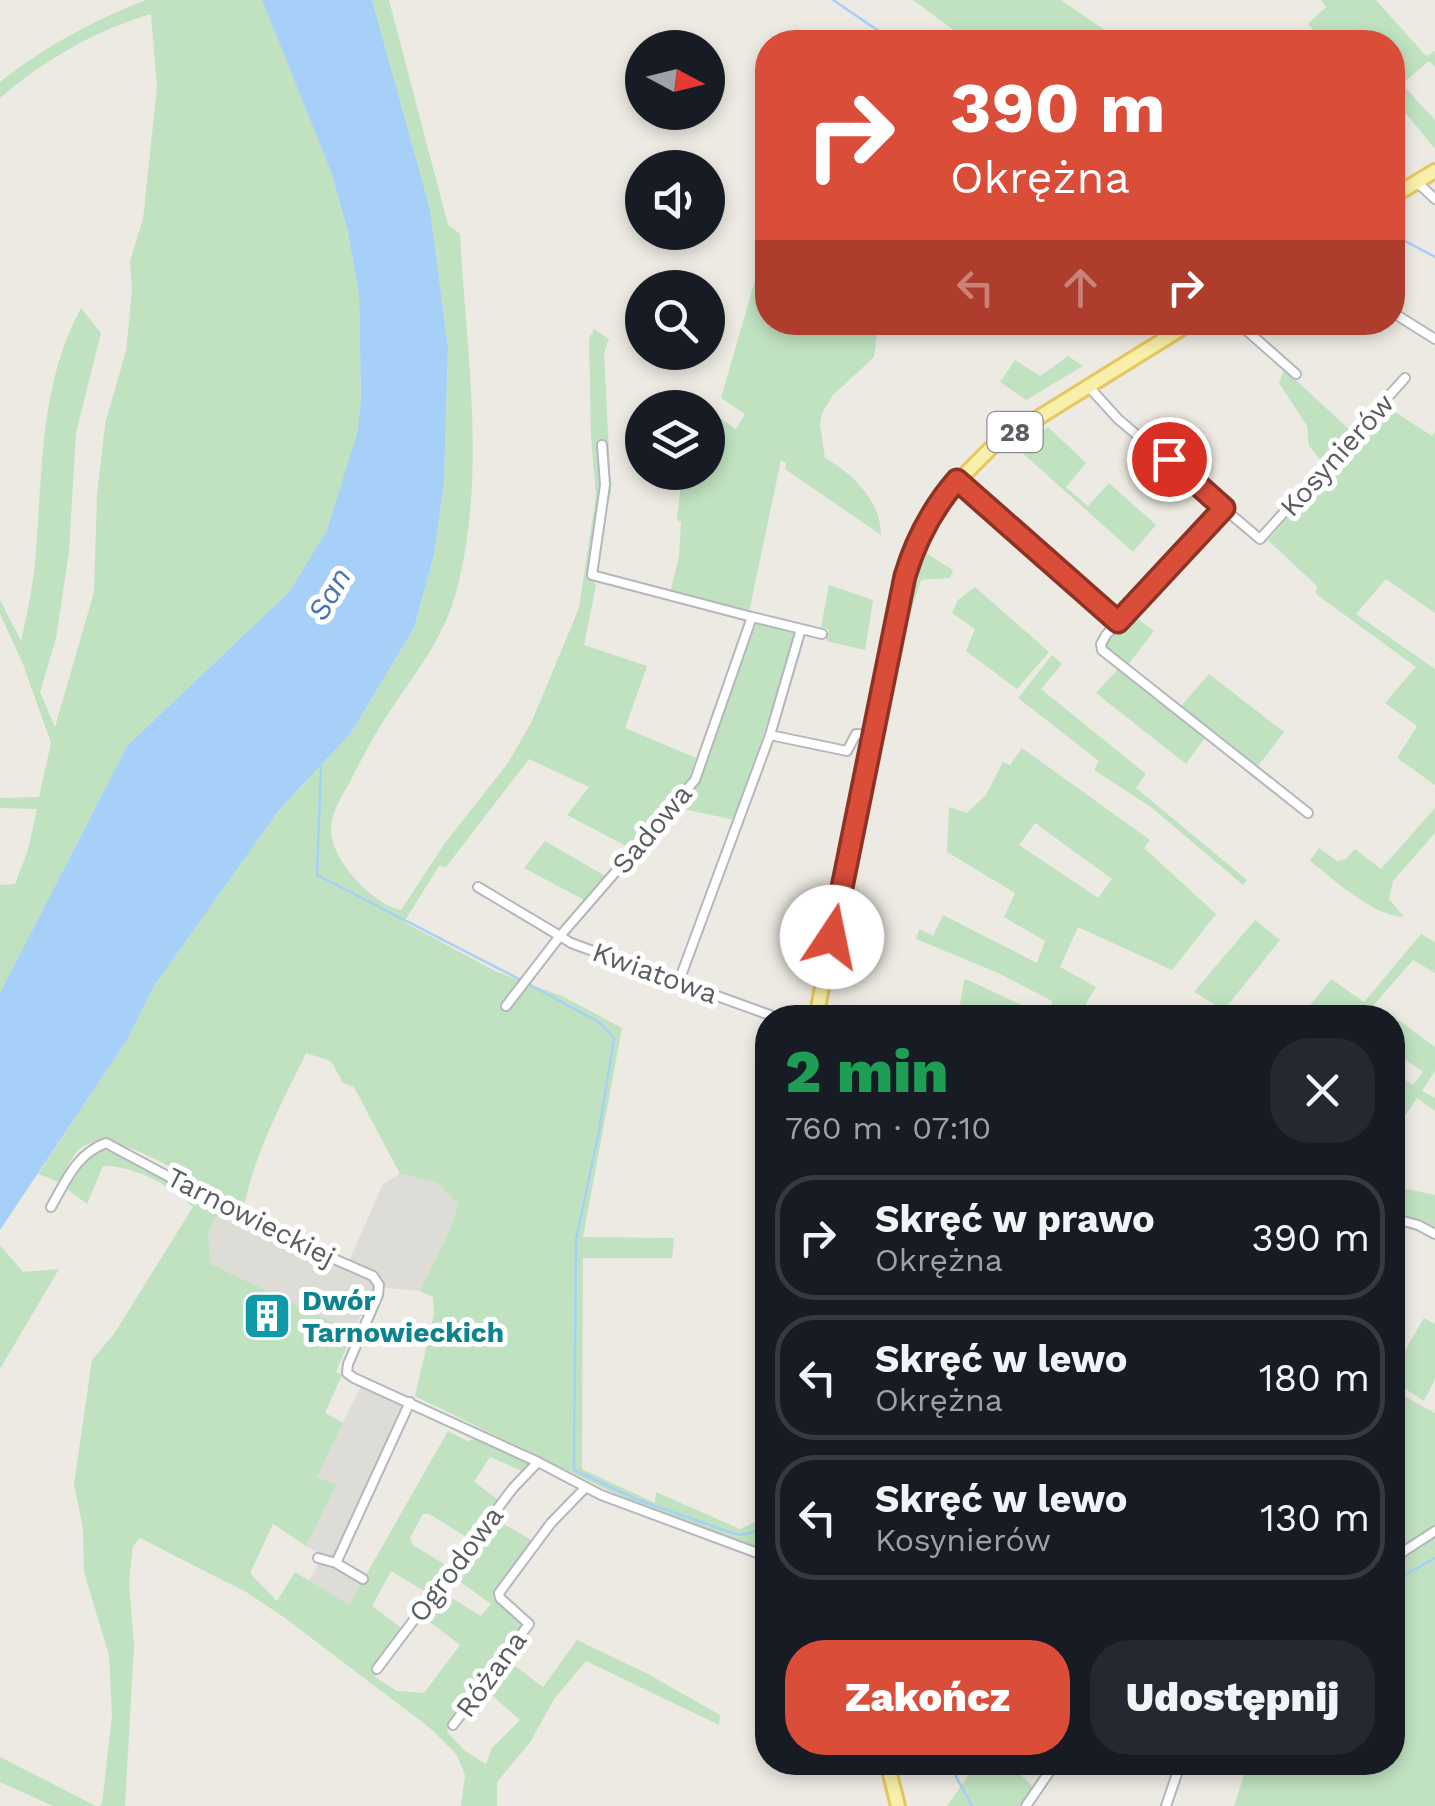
<!DOCTYPE html>
<html lang="pl">
<meta charset="utf-8">
<style>
:root{--surface:#171b24;--page:#242831;--text:#f1f3f6;--muted:#9ea1a6;--line:#363941;--accent:#da4d39}
body{margin:0;font-family:"Work Sans",sans-serif;background:var(--page);color:var(--text);height:100vh;display:flex;flex-direction:column;font-size:38px;white-space:nowrap}
*{box-sizing:border-box;margin:0}
p{font-size:32px;color:var(--muted)}
.icon{flex:none;width:55px;height:55px;fill:none;stroke:currentColor;stroke-width:2;stroke-linecap:round;stroke-linejoin:round}
.map{position:relative;flex:1;overflow:hidden}
.panel{position:absolute;left:755px;top:1005px;width:650px;height:770px;display:flex;flex-direction:column;background:var(--surface);border-radius:40px;box-shadow:0 5px 15px #0003}
.panel>*{flex:none}
.guide{position:absolute;left:755px;top:30px;width:650px;height:305px;border-radius:40px;box-shadow:0 5px 15px #0003;background:#da4d39;color:#fff;overflow:hidden}
.needle{width:65px;rotate:97deg}
.buttons{position:absolute;left:625px;top:30px;display:grid;gap:20px}
.buttons a{display:grid;place-items:center;width:100px;height:100px;border-radius:50%;background:var(--surface);box-shadow:0 5px 15px #0003;font-size:50px}
.pin{position:absolute;display:grid;place-items:center;width:85px;height:85px;color:#fff;margin:-42px;border:5px solid #fff;border-radius:50%;box-shadow:0 2px 10px #0007}
.me{position:absolute;width:110px;margin:-55px;rotate:11deg;stroke-linejoin:round;filter:drop-shadow(0 0 8px #0008)}
.turn{display:flex;align-items:center;gap:35px;height:210px;padding:0 30px;font-size:45px}
.turn .icon{width:130px;height:130px;stroke-width:2.5}
.turn b{display:block;font-size:70px;line-height:85px}
.lanes{display:flex;align-items:center;height:95px;padding:0 30px;background:#0003;justify-content:center;gap:50px;direction:ltr}
.lanes .off{opacity:.35}
.round{display:grid;place-items:center;flex:none;width:105px;height:105px;border-radius:40px;background:var(--page)}
.head{display:flex;align-items:center;justify-content:space-between;height:170px;padding:0 30px}
h1{font-size:60px;font-weight:800;line-height:75px;color:#1e9e55}
.button{display:flex;gap:20px;margin-top:auto;padding:20px 30px}
.button a{flex:1;height:115px;border-radius:40px;background:var(--accent);color:#fff;font-size:40px;font-weight:800;line-height:115px;text-align:center}
.button a+a{background:var(--page);color:var(--text)}
ul{padding:0;list-style:none}
li{display:flex;align-items:center;gap:30px;height:125px;margin:0 20px 15px;padding:0 10px;border:5px solid var(--line);border-radius:40px}
li div{flex:1}
li b{display:block;font-size:38px}
li em{font-style:normal}
.map>svg:first-child{display:block}
</style>
<div class="map">
<svg width="1435" height="1806" viewBox="0 0 1435 1806">
<rect width="100%" height="100%" fill="#eceae2"/>
<path fill="#dddcd6" d="M400,1174L438,1183L458,1204L450,1230L420,1291L375,1287L353,1332L211,1264L208,1234L216,1215H227L240,1220L243,1212L349,1261L383,1184Z
M361,1386L405,1403L333,1565L362,1583L349,1606L309,1581L323,1555L306,1546L335,1486L317,1477Z"/>
<path fill="#c0e2c1" fill-rule="evenodd" d="M146,0H262L331,172L347,228L359,294L361,399L357,434L348,470L327,530L289,592L127,746L0,993V885L15,884L28,850L37,809L0,808V798L39,797L51,743L23,664L0,614V600L21,641C28,611 34,581 36,550C43,466 40,384 81,308L101,333L76,433L69,551L56,638L40,692L55,727L94,592L97,496L105,424L126,351L132,291L130,261L143,219L157,87L151,14C96,30 44,60 0,98V82C46,46 92,21 146,0Z
M372,0H389L448,225L460,234C466,351 487,473 457,589C443,641 416,671 388,714C374,735 362,758 351,780C343,795 331,811 331,829C330,859 372,904 401,910L445,843L508,763L532,721L579,608L596,496L591,436L589,339L594,329L609,339L604,353L611,492L608,502L602,499L590,576L596,585L584,645L647,666L625,728L696,758L685,790L632,849L567,815L589,787L529,759L446,867L439,866L404,922L495,971L564,997L622,1028L583,1237L674,1238L672,1258H583L582,1469L655,1503L656,1492L740,1529L767,1517V1552L640,1506L415,1396L434,1314L433,1297L420,1291L450,1230L458,1204L438,1183L400,1174L354,1087L343,1083L331,1061L306,1053C281,1105 253,1155 243,1212L191,1184L193,1179C167,1166 107,1127 81,1148C72,1155 65,1171 59,1182L38,1174L127,1040L154,986L279,810L351,733L414,628L434,555L444,483L448,347L430,209Z
M913,0H1061L1122,42H1046L1036,35L1032,42H970Z
M1321,0H1376L1426,56L1435,51V67L1429,61L1402,84L1435,120V149L1393,98L1392,42H1324L1308,24L1326,7Z
M767,239L768,322L861,323L877,333L874,357L833,395L822,413L820,425L825,458C853,474 881,501 881,535L785,469L786,463L781,460L749,612L670,593L679,556L681,522L677,520L682,473L708,472V410L736,429L745,414L721,398Z
M1068,356L1083,366L1026,400L1000,382L1015,360L1040,376Z
M1284,369L1352,432L1324,464L1309,446L1307,426L1279,383Z
M1386,406L1432,436L1435,432V613L1386,579L1356,614L1435,669V785L1397,758L1417,726L1385,703L1416,667L1316,594L1317,586L1268,540Z
M1048,427L1086,463L1066,487L1088,506L1109,483L1156,525L1133,552L1018,449Z
M923,551L953,570L950,578L921,580L908,622L903,620Z
M829,585L873,600L865,650L826,641L829,630L821,627Z
M975,587L1049,652L1017,689L966,651L975,629L952,613L958,600Z
M1131,614L1154,631L1128,665L1105,646L1106,639Z
M757,622L797,632L735,820L688,810L683,805L696,786Z
M1052,655L1062,664L1041,689L1146,774L1136,788L1247,880L1243,885L1151,807L1094,770L1099,761L1018,698Z
M1118,669L1206,736L1186,764L1096,693Z
M1209,674L1284,732L1258,766L1180,707Z
M1022,748L1150,840L1144,848L1216,914L1172,970L1078,927L1060,967L1096,987L1080,1014L1087,1017H1047L1052,1001L998,973L916,939L919,929L933,936L943,915L1037,963L1045,941L1004,917L1015,893L947,852L949,807L967,813L986,795L1003,762L1010,765ZM1035,823L1112,879L1098,898L1019,845Z
M1435,808V833L1393,881L1389,899L1404,917C1375,917 1333,879 1310,861L1319,848L1337,861L1346,859L1355,849L1381,869Z
M545,841L607,877L586,901L524,868Z
M1255,920L1280,940L1224,1010L1194,992Z
M1421,934L1435,942V973L1413,960L1363,1017H1308L1312,1011L1308,1008L1331,979L1364,1002Z
M964,980H968L1047,1017H993L959,1011Z
M1380,1010H1385L1435,1047V1071L1422,1091L1435,1098V1111L1417,1098L1393,1134V1072L1413,1085L1423,1072L1393,1051L1392,1018L1370,1017Z
M102,1150L117,1153L232,1213L234,1217L216,1216L208,1234L211,1264L353,1332L336,1372L342,1375L325,1413L343,1423L317,1477L336,1485L306,1546L273,1524L250,1573L277,1601L295,1572L349,1605L448,1431L467,1441L478,1438L529,1462L522,1471L490,1457L474,1482L500,1501L470,1539L429,1514H423L410,1538L413,1545L449,1567L429,1594L391,1571L372,1606L408,1633L375,1677L397,1691L424,1693L460,1645L422,1616L440,1591L481,1616L491,1604L451,1575L495,1519L533,1541L496,1592L494,1600L525,1623L448,1727L447,1732L465,1751L486,1764L492,1748L520,1720L485,1689L506,1659L543,1687L577,1640L646,1673L720,1715L719,1725L586,1661L554,1699L531,1741L497,1782V1806H461L465,1775L457,1755L430,1728L285,1618L246,1592L140,1538L133,1546L129,1583L134,1645L125,1806H99L102,1804L112,1716L109,1655L84,1572L83,1529L74,1484L92,1360L114,1334L193,1207C172,1186 133,1165 103,1166L87,1204L67,1189L87,1158Z
M1393,1186L1435,1195V1229L1393,1214Z
M0,1245L23,1272L59,1269L0,1369Z
M1424,1318L1435,1324V1379L1424,1401L1393,1381L1392,1373Z
M1393,1390L1435,1413V1528L1393,1556Z
M1435,1535V1806H1234L1248,1763L1392,1762L1393,1564Z
M0,1757L96,1806H53L0,1782Z
M977,1763H1009L1034,1788L1022,1806H947Z"/>
<path fill="#a6d0f8" d="M262,0H372L430,209L448,347L444,483L434,555L414,628L351,733L279,810L154,986L127,1040L0,1230V993L127,746L289,592L327,530L357,434L361,399L359,294L347,228L331,172Z"/>
<g fill="none" stroke-linecap="round" stroke-linejoin="round">
<path stroke="#a6d0f8" stroke-width="2.5" d="M833,0L895,42
M1392,234L1435,257
M321,767L317,875L521,980
M530,985L599,1022L614,1038L599,1131L576,1240L574,1470L638,1500L738,1535L750,1533L768,1523
M1392,1582L1435,1558
M948,1762L972,1806"/>
<g stroke="#b4b7bb" stroke-width="12">
<path id="street" d="M1417,182L1435,199
M1392,312L1435,339
M1237,322L1296,374
M1089,387L1118,419L1260,539L1405,378
M602,445L605,485L592,575L752,617
M957,481L1118,622
M1224,508L1106,635L1101,644L1102,650L1308,813
M770,735L801,629
M478,887L560,936L695,780L752,617L822,634
M679,981L770,735L847,751L856,734L871,735
M506,1006L560,936L571,943L778,1018
M941,1018H976
M51,1207C66,1181 76,1154 106,1143L268,1230L373,1276L379,1285L378,1295L348,1364L347,1373L354,1378L538,1462L601,1495L768,1557
M1392,1218L1418,1225L1435,1234
M318,1558L336,1563
M1392,1559L1435,1531
M363,1579L336,1563L410,1402
M377,1669L513,1488L538,1462
M453,1725L529,1624L500,1598L499,1593L551,1523L586,1487
M1026,1806L1056,1762
M1166,1806L1181,1762"/>
</g>
<g stroke="#e5c661" stroke-width="18">
<path id="primary" d="M1392,197L1435,171
M816,1018L895,618L917,540L946,493L993,446L1192,322
M887,1762L898,1806"/>
</g>
<use href="#street" stroke="#fff" stroke-width="8"/>
<use href="#primary" stroke="#f8efaa" stroke-width="12"/>
</g>
<g fill="none" stroke-linecap="round" stroke-linejoin="round">
<g stroke="#8e3225" stroke-width="25">
<path id="route" d="M832,937L905,576C916,539 932,509 957,480L1118,622L1224,508L1169,459"/>
</g>
<use href="#route" stroke="#da4d39" stroke-width="18"/>
</g>
<defs>
<g id="building-square" transform="scale(2.5)"><rect x="-9" y="-9" width="18" height="18" rx="4" fill="#0f9aa8" stroke="#fff"/><path d="M-4-6H4V6H1V3H-1V6H-4ZM-2.5-4.3h1.7v1.8h-1.7ZM.8-4.3h1.7v1.8H.8ZM-2.5-1h1.7V.8h-1.7ZM.8-1h1.7V.8H.8Z" fill="#fff"/></g>
</defs>
<g fill-rule="evenodd">
<use href="#building-square" x="267" y="1316"/>
</g>
<g text-anchor="middle" dominant-baseline="central" stroke-width="10" stroke-linejoin="round" paint-order="stroke">
<rect fill="#fff" stroke="#8c8e90" stroke-width="2.5" x="987.5" y="412" width="55" height="40" rx="8"/>
<g font-size="25" font-weight="bold" fill="#5a5d61">
<text x="1015" y="432">28</text>
</g>
<g font-size="28" fill="#5a5d61" stroke="#fff">
<text transform="translate(1337 455) rotate(-48)">Kosynierów</text>
<text transform="translate(652 829) rotate(-50)">Sadowa</text>
<text transform="translate(655 973) rotate(20)">Kwiatowa</text>
<text transform="translate(251 1217) rotate(27)">Tarnowieckiej</text>
<text transform="translate(456 1564) rotate(-53)">Ogrodowa</text>
<text transform="translate(491 1674) rotate(-54)">Różana</text>
</g>
<g font-size="28" font-weight="bold" fill="#0d838f" stroke="#fff" text-anchor="start">
<text x="302" y="1300">Dwór<tspan x="302" dy="32">Tarnowieckich</tspan></text>
</g>
<g font-size="30" font-style="italic" fill="#4876b0" stroke="#fff">
<text transform="translate(329 594) rotate(-60)">San</text>
</g>
</g>
</svg>
<div class="buttons">
<a><svg class="needle" viewBox="-14 -14 28 28"><path d="M0-13l5 13h-10z" fill="#e53935"/><path d="M0 13l5-13h-10z" fill="#9ea1a6"/></svg></a>
<a><svg class="icon" aria-label="sound" viewBox="0 0 24 24"><path d="M4 9h4l5-4v14l-5-4H4zM17 9q2 3 0 6"/></svg></a>
<a><svg class="icon" aria-label="search" viewBox="0 0 24 24"><circle cx="10" cy="10" r="6"/><path d="M15 15l6 6"/></svg></a>
<a><svg class="icon" aria-label="layers" viewBox="0 0 24 24"><path d="M12 4l9 5-9 5-9-5zM3 14l9 5 9-5"/></svg></a>
</div>
<div class="pin" style="left:1169px;top:459px;background:#d93025"><svg class="icon" aria-label="arrive" viewBox="0 0 24 24"><path d="M6 21V4h12l-3 4 3 4H6"/></svg></div>
<svg class="me" style="left:832px;top:937px" viewBox="-20 -20 40 40"><circle r="19" fill="#fff"/><path d="M0-13L10 11 0 6-10 11z" fill="#da4d39"/></svg>
<div class="guide">
<div class="turn"><svg class="icon" aria-label="right" viewBox="0 0 24 24"><path d="M7 20v-9h11M14 6l5 5-5 5"/></svg><div><b>390 m</b>Okrężna</div></div>
<div class="lanes"><svg class="icon off" aria-label="left" viewBox="0 0 24 24"><path d="M17 20v-9H6M10 6l-5 5 5 5"/></svg><svg class="icon off" aria-label="ahead" viewBox="0 0 24 24"><path d="M12 20V5M6 11l6-6 6 6"/></svg><svg class="icon" aria-label="right" viewBox="0 0 24 24"><path d="M7 20v-9h11M14 6l5 5-5 5"/></svg></div>
</div>
<section class="panel">
<div class="head"><div><h1>2 min</h1><p>760 m · 07:10</p></div><a class="round"><svg class="icon" aria-label="close" viewBox="0 0 24 24"><path d="M6 6l12 12M18 6L6 18"/></svg></a></div>
<ul>
<li><svg class="icon" aria-label="right" viewBox="0 0 24 24"><path d="M7 20v-9h11M14 6l5 5-5 5"/></svg><div><b>Skręć w prawo</b><p>Okrężna</p></div><em>390 m</em></li>
<li><svg class="icon" aria-label="left" viewBox="0 0 24 24"><path d="M17 20v-9H6M10 6l-5 5 5 5"/></svg><div><b>Skręć w lewo</b><p>Okrężna</p></div><em>180 m</em></li>
<li><svg class="icon" aria-label="left" viewBox="0 0 24 24"><path d="M17 20v-9H6M10 6l-5 5 5 5"/></svg><div><b>Skręć w lewo</b><p>Kosynierów</p></div><em>130 m</em></li>
</ul>
<div class="button"><a>Zakończ</a><a>Udostępnij</a></div>
</section>
</div>
